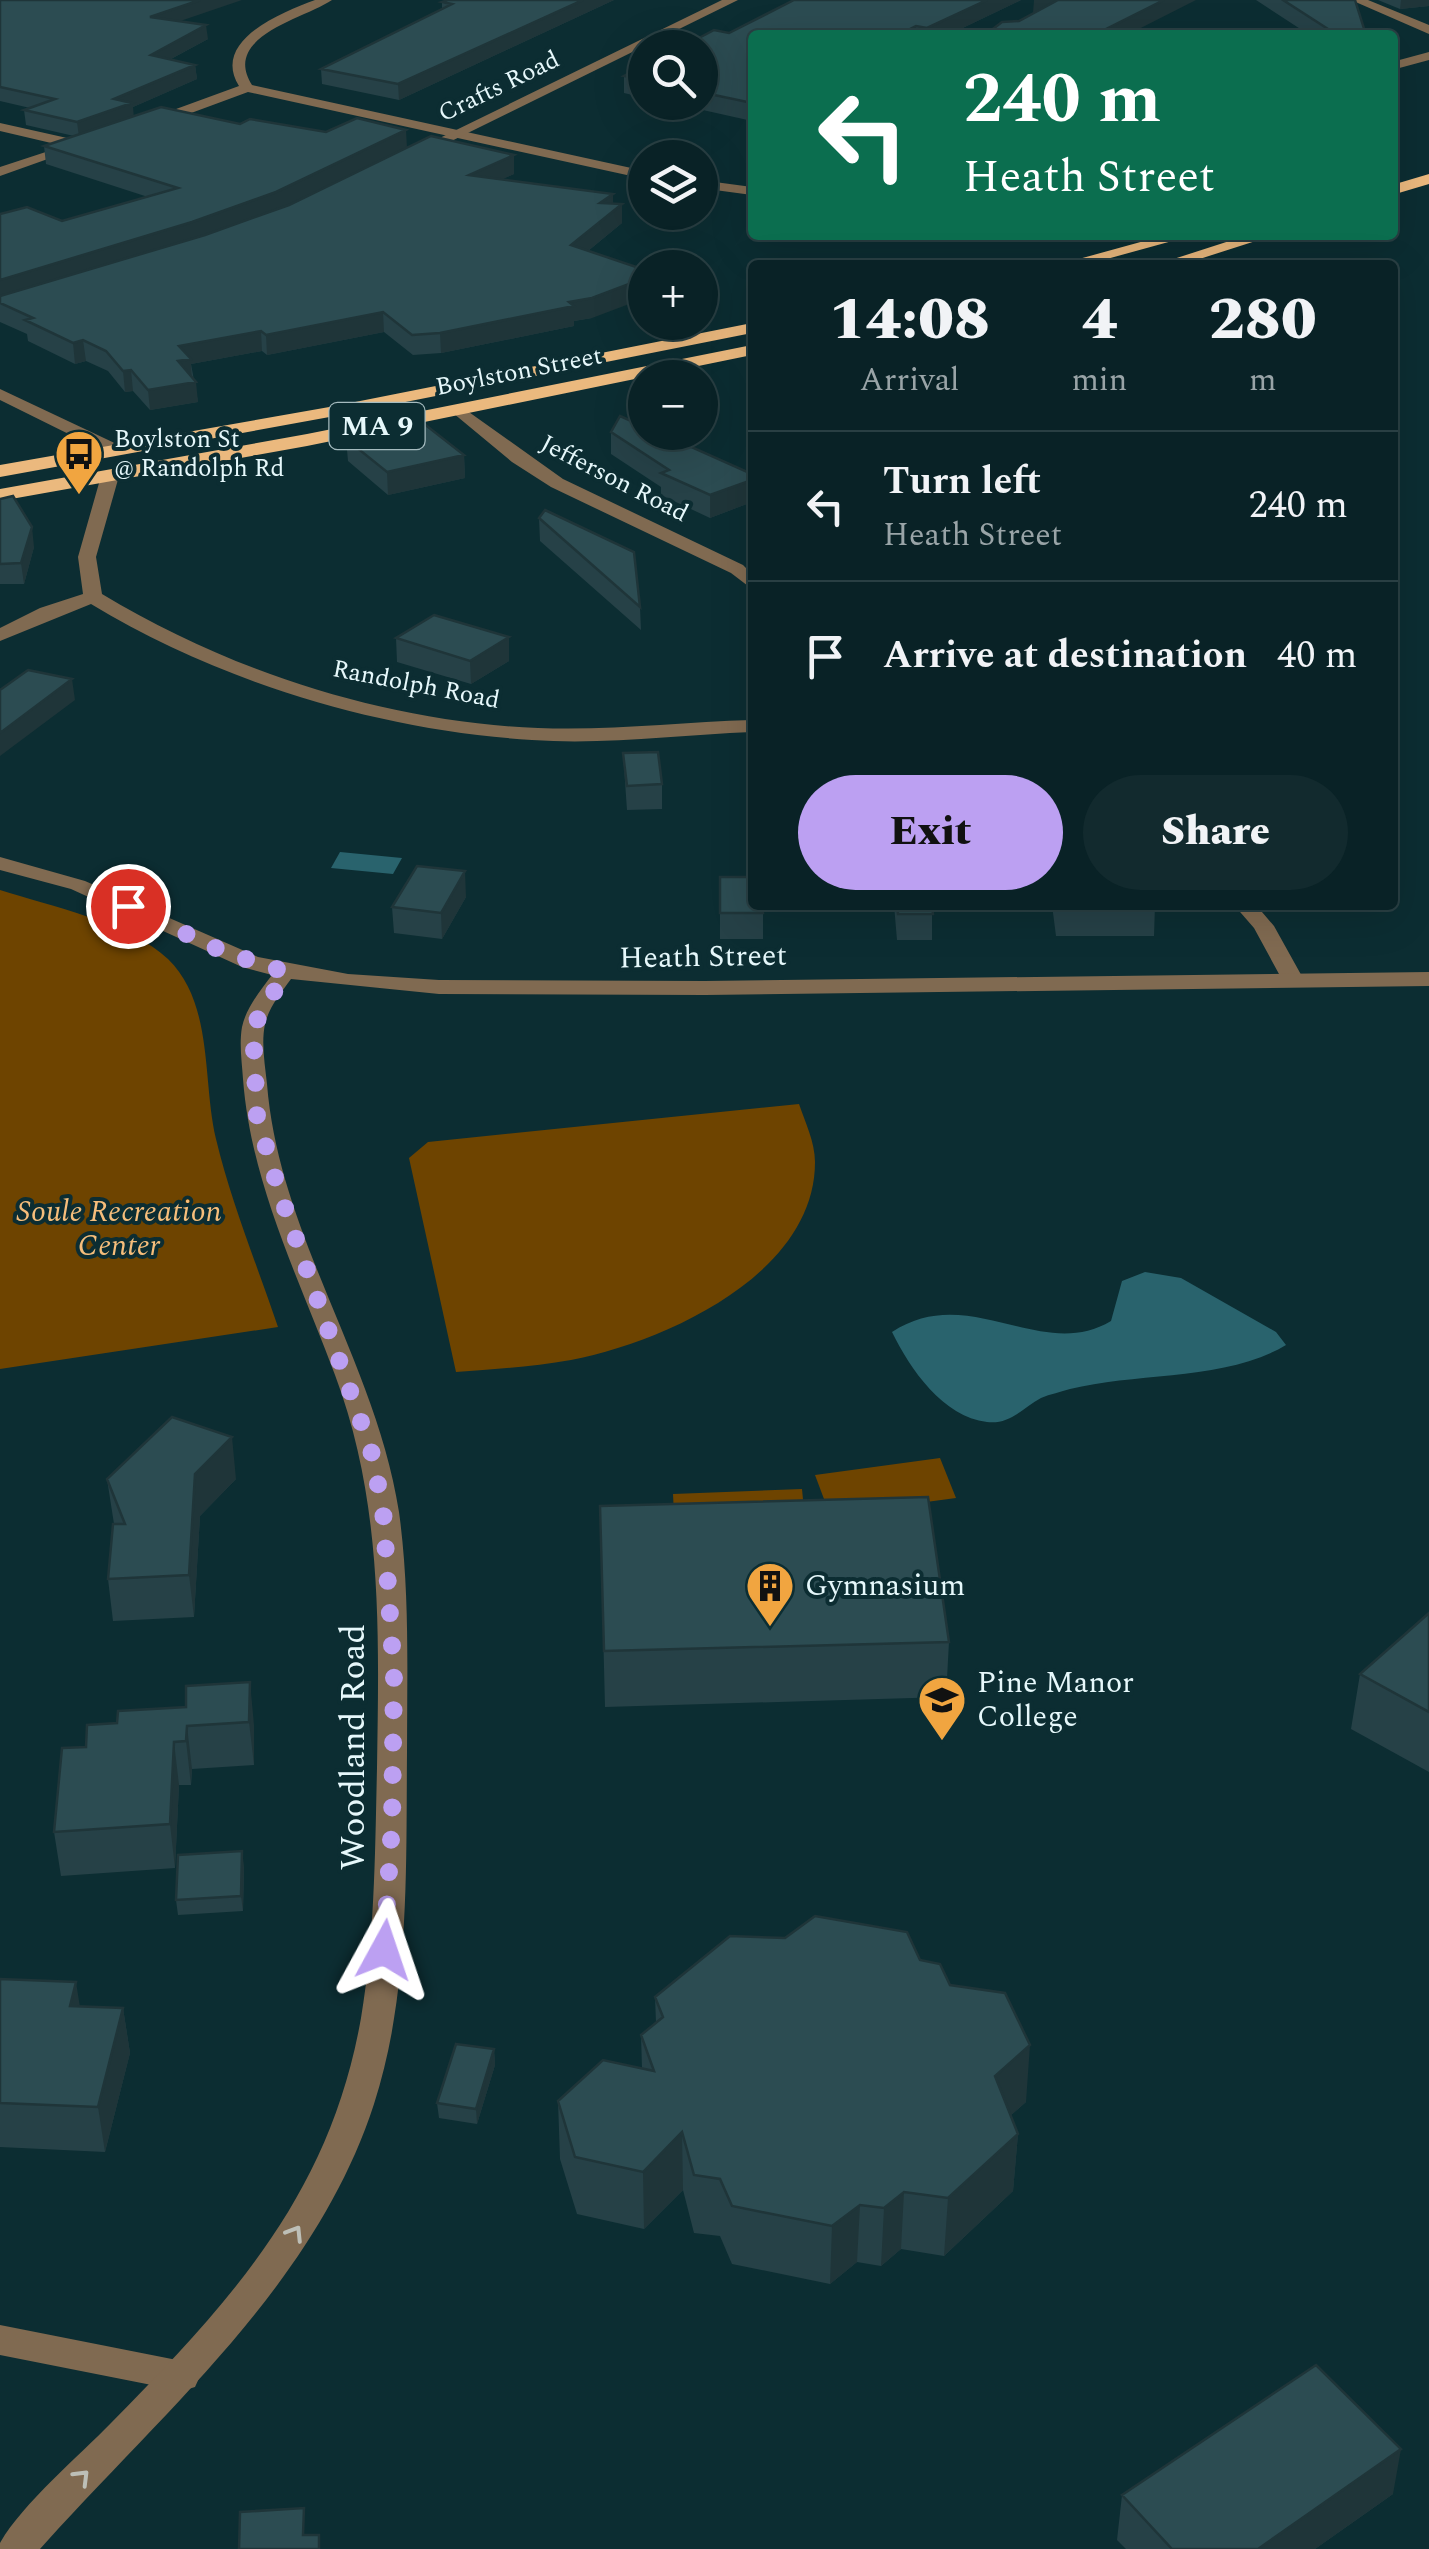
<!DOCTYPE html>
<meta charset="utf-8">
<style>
:root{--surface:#092226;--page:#122a2e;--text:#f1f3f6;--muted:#99a4a7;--line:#293f43;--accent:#bca0f2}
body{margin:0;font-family:Spectral,serif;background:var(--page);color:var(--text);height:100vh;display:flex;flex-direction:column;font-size:38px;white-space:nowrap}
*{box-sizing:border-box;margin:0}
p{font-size:32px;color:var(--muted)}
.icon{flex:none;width:55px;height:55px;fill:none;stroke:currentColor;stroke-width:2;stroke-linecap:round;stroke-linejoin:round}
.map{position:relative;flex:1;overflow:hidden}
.panel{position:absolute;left:748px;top:260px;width:650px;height:650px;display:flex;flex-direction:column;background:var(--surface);border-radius:10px;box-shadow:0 10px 40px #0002,0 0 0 2px var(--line)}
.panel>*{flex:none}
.top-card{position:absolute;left:748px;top:30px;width:650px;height:210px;border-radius:10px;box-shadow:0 10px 40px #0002,0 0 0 2px var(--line);background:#0b6e4f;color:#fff;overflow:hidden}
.controls{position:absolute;left:628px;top:30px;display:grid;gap:20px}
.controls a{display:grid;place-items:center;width:90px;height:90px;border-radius:50%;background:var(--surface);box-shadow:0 10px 40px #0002,0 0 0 2px var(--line);font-size:50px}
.pin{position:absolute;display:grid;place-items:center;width:85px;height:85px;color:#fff;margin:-42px;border:5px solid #fff;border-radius:50%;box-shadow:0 2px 10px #0007}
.me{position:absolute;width:110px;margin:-55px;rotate:5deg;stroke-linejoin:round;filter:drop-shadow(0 0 8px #0008)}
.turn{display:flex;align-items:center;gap:35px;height:210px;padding:0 50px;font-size:45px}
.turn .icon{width:130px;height:130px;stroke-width:2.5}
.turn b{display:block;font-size:70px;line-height:85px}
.eta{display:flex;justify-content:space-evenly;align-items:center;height:170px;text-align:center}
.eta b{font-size:60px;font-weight:800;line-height:70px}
.action{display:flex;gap:20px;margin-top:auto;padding:20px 50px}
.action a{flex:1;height:115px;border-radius:60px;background:var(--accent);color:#111;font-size:40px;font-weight:800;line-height:115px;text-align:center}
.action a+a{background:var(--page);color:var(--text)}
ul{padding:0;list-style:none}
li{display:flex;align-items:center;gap:30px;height:150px;padding:0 50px;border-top:2px solid var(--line)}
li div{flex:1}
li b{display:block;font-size:38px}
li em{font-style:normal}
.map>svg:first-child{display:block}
</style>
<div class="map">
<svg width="1429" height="2549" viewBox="0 0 1429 2549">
<rect width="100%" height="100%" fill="#0c2d32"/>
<path fill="#6e4400" d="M0,890C50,906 130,923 168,959C214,1004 202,1080 216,1139C231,1202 257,1265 278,1327L0,1369Z
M799,1104C805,1122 815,1142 815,1162C815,1275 664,1342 571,1360C533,1367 494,1369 456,1372L409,1158L428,1142Z
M940,1458L956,1498L830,1515L815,1475Z
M802,1489L806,1531L675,1535L673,1494Z"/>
<path fill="#29636d" d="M340,852L402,858L393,874L331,868Z
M1145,1272L1181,1278L1276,1332L1286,1345C1226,1381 1137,1372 1070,1389C1061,1392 1050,1394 1041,1398C1024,1407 1010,1425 987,1422C943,1417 910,1369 892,1332C969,1281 1041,1363 1111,1321L1122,1281Z"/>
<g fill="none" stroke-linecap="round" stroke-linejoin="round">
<path fill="#806a51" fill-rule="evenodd" d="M315,0H332C304,19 221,36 252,85L645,171V179L248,92L156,126H146V120L239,86C211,41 280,13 315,0Z
M1351,0H1368L1429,25V34Z
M1429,52V60L1392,70V62Z
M0,123L85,142L87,145L0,176V167L64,146L0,131Z
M700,180L752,187V195L700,188Z
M459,405L563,479L743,565L752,574V589L731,573L551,487L512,462L453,413V407Z
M110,471L119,476L96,557L102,594C231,672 387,722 538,728C609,731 681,722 752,720V732C679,735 605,745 532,740C379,730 222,683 91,604L0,641V628L40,608L83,594L78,557L101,476Z
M1234,905H1256L1274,926L1304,980L1301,985H1285L1254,928Z
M0,2325L182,2361L195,2365L200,2376L195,2387L182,2391L0,2355Z"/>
<path fill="#806a51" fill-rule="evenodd" d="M722,0H738L421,156L409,153Z
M0,389L123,447L125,451L111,455L0,400Z
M0,857L85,881L258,957L348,974L439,980L705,981L1429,972V986L705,995L439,994L291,979C281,993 269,1007 265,1024C261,1043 265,1065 267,1084C279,1235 376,1363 399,1512C410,1592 407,1673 407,1753C406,1869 410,1992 374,2104C315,2286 163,2411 40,2549H0V2543C22,2504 79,2456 111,2423C232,2300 330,2194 361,2018C375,1936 375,1851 377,1768C379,1633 383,1503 335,1375C299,1278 251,1184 243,1079C242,1063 239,1044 242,1027C246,1008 260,991 272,975L242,967L71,889L0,870Z"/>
<path fill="#ebb97e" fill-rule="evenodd" d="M1429,174V184L1392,195V185Z
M1166,235H1194L1085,265H1057Z
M1248,235H1274L1181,265H1155Z
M752,323V333L335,416L0,477V465L335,406Z
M752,345V355L307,446L0,501V489L307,434Z"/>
</g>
<path fill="#264147" d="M0,0L180,21L208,39L171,59L195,65L197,79L133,107V116L240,124L407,148L514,155V174L502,179L613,204L622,223L588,251L592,318L574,321V326L441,353L413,355L384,332L267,355L262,351L191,364L198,402L150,410L133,391L125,392L108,371L86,361L75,364L28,341L27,334L0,322V214L62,221L148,197L46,164L44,146L74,136L26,125L24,110L30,108L0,101Z
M448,0H614L399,100L322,84L321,69L442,9V2Z
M794,0H1021L948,35H752V121L667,102H700V48Z
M1256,0H1355L1366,35L1308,34Z
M1378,0H1429V6L1400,9Z
M645,65V98L624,93V76Z
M611,432L752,474V502L710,518L661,495V487L611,454Z
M346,439L464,455L465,478L388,495L348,461Z
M0,499L34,547L24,584H0Z
M539,518L640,607L641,630L540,541Z
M509,637V661L471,684L397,662L396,638Z
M623,753L662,784V809L627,810Z
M720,877L763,905V939H720Z
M466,897L442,939L394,933L392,907Z
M894,905H932V940H897Z
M1052,905H1155L1154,936H1056Z
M107,1479H236L200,1516L194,1617L113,1621L108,1579L114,1524Z
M600,1506L949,1642L946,1697L605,1707Z
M1429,1613V1772L1351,1729L1360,1674Z
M186,1686L254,1725V1765L192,1769L191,1785H179L175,1868L61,1876L54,1832L86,1747L117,1723L186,1707Z
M244,1866L243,1911L178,1915L176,1900Z
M920,1960L950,1985L1026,2102L1011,2115L1018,2134L1013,2191L944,2256L901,2249L881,2266L857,2262L830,2284L732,2264L720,2236L694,2233L683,2190L644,2229L577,2214L560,2159L558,2101L642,2069L641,2035L656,2023L655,1997Z
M0,1979L80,2006L123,2008L130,2053L105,2152L0,2147Z
M494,2049L495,2065L477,2124L439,2118L437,2103Z
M1393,2494L1315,2549H1126L1117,2540L1122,2495Z"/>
<path fill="#1f3539" d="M200,0H242L151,31L150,17Z
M583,0H614L399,100L398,84Z
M987,0H1021L948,35H927V28Z
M1034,0H1059L1033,13Z
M1164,0H1196L1127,35H1094Z
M1401,0H1429V6L1400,9Z
M206,25L208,39L152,69L151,55Z
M916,26V35H898Z
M195,65L197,79L133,107L134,118L79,137L77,122L114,99Z
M406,130L407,148L278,211L194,241L0,300V280Z
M514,155V174L470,194L469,175Z
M613,194V210L622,204V223L572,264L571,245L600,203Z
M645,278V298L592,318L574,321V326L441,353L440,333L569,302Z
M383,312L384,332L267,355L266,335Z
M261,331L262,351L191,364L192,380L180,382L179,346Z
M83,340L86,361L75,364L73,343Z
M131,370L133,391L125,392L123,371Z
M196,382L198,402L150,410L148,390Z
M464,455L465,478L388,495L387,472Z
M752,480V502L710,518V495Z
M32,527L34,547L24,584L21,563Z
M509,637V661L471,684L470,661Z
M72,679L75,700L0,756V733Z
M465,871L466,897L442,939L441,913Z
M232,1437L236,1479L200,1516L194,1617L189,1575L195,1474Z
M250,1682L254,1725V1765L249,1722Z
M187,1726L192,1769L191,1785L186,1741Z
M174,1742L179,1785L175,1868L170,1824Z
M242,1851L244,1866L243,1911L241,1896Z
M76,1982L83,2026L70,2006Z
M123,2008L130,2053L105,2152L98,2107Z
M1030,2045L1026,2102L991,2133L995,2076Z
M494,2049L495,2065L477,2124L476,2109Z
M682,2132L683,2190L644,2229L643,2172Z
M1018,2134L1013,2191L944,2256L948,2198Z
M904,2192L901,2249L881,2266L884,2208Z
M860,2205L857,2262L830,2284L832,2226Z
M1401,2449L1393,2494L1315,2549H1258Z"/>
<path fill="#2c4c52" stroke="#1f3539" stroke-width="2.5" d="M0,0H200L150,17L206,25L151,55L195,65L114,99L132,103L77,122L24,110L55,99L0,87Z
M448,0H583L398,84L321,69L452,4L442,2Z
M794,0H987L927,28L916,26L898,35H752V103L700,92V48H680L714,30L729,33Z
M1058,0H1164L1094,35H985L1002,22L1019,21Z
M1283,0H1355L1366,35H1306L1328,29Z
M645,65V80L624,76Z
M161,107L240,124L250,119L326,132L357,118L406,130L276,192L192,222L0,280V214L27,207L62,221L178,188L44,146Z
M431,136L514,155L469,175L613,194L600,203L622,204L571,245L645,270V278L592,298L569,302L574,306L440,333L412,335L383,312L266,335L261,331L179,346L191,359L178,361L196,382L148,390L131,370L123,371L106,351L83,340L73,343L25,320L33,318L0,303V296L205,235L289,205Z
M620,416L645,427V432H658L752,474V480L710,495L661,473L669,470L611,432Z
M423,423L464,455L387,472L346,439Z
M13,496L32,527L21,563L0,564V499Z
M545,510L634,552L640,607L539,518Z
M434,615L509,637L470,661L396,638Z
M28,670L72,679L0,733V690Z
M658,752L662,784L627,786L623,753Z
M417,866L465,871L441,913L392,907Z
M720,877H752V905H763V913H720Z
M897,905H932L933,914H898Z
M1057,905H1155L1156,910H1058Z
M172,1417L232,1437L195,1474L189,1575L108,1579L113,1524H125L107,1479Z
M928,1497L949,1642L604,1651L600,1506Z
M1429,1613V1712L1360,1674Z
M250,1682L249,1722L187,1726L186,1741L174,1742L170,1824L54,1832L62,1748L86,1747L87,1725L117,1723L118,1711L186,1707V1686Z
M242,1851L241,1896L176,1900L178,1855Z
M815,1916L907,1932L920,1960L940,1964L950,1985L1005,1993L1030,2045L995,2076L1018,2134L948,2198L904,2192L884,2208L860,2205L832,2226L732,2206L720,2179L694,2175L682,2132L643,2172L575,2157L558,2101L603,2060L654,2071L641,2035L663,2017L655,1997L730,1936L785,1938Z
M0,1979L76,1982L70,2006L123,2008L98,2107L0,2103Z
M456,2044L494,2049L476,2109L437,2103Z
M1316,2365L1401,2449L1258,2549H1172L1122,2495Z
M304,2508L303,2535H319V2549H239L240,2512Z"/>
<defs><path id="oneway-chevron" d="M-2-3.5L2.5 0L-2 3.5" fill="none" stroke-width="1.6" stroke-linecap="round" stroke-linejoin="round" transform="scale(2.5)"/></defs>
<g stroke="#bdbfb7">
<use href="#oneway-chevron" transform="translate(295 2233) rotate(-58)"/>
<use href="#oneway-chevron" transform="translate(82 2477) rotate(-45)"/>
</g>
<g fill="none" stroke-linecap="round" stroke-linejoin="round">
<path stroke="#bca0f2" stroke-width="18" stroke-dasharray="0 32.4" d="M128,906L224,952L286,972L253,1027L257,1116L279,1191L371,1450L383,1509L394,1676L392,1824L384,1950"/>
</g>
<defs>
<g id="bus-pin" transform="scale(2.5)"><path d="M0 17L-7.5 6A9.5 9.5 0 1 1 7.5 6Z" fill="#f1a540" stroke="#0c2d32"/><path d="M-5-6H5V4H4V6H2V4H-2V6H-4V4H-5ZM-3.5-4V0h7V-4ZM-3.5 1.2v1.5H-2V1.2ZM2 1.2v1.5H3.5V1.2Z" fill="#111"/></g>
<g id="building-pin" transform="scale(2.5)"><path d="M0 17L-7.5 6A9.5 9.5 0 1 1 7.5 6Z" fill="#f1a540" stroke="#0c2d32"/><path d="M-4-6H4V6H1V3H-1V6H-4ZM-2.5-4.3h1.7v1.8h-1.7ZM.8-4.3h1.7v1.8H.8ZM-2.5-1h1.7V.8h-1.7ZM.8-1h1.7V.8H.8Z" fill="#111"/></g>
<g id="university-pin" transform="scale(2.5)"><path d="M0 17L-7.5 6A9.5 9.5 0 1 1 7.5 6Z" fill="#f1a540" stroke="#0c2d32"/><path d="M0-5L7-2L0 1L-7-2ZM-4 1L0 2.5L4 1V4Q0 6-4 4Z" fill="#111"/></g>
</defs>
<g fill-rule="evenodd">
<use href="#bus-pin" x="79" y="454"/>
<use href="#building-pin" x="770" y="1586"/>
<use href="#university-pin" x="942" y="1700"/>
</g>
<g text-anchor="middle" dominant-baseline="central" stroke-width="8" stroke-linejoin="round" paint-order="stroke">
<g font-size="25" fill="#e6f8fb" stroke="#0c2d32">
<text transform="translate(499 87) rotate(-26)">Crafts Road</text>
<text transform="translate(519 372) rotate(-11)">Boylston Street</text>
<text transform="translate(614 479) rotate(27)">Jefferson Road</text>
<text transform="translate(416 685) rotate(11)">Randolph Road</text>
</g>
<g font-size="25" fill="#e6f8fb" stroke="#0c2d32" text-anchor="start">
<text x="114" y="440">Boylston St<tspan x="114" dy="29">@ Randolph Rd</tspan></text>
</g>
<rect fill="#0c2d32" stroke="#a5bbbf" stroke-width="2.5" x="329.5" y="403" width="95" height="46" rx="8"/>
<g font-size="28" font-weight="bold" fill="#e6f8fb">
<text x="377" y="426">MA 9</text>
</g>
<g font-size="30" fill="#e6f8fb" stroke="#0c2d32">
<text transform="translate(703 957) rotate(-1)">Heath Street</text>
</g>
<g font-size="30" font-style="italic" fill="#f6be7b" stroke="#0c2d32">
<text x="119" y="1212">Soule Recreation<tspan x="119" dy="34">Center</tspan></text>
</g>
<g font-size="30" fill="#e6f8fb" stroke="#0c2d32" text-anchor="start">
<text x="805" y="1586">Gymnasium</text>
<text x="977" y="1683">Pine Manor<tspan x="977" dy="34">College</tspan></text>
</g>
<g font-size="35" fill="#e6f8fb" stroke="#0c2d32">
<text transform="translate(353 1747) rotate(-90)">Woodland Road</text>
</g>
</g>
</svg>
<div class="controls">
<a><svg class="icon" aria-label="search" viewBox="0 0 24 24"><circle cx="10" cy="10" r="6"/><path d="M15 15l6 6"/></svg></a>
<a><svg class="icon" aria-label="layers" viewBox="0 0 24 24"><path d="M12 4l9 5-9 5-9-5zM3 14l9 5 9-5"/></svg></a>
<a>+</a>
<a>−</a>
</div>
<div class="pin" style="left:128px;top:906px;background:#d93025"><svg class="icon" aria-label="arrive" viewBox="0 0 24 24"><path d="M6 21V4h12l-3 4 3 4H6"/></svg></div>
<svg class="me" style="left:384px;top:1950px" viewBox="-20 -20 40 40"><path d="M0-17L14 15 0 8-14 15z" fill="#bca0f2" stroke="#fff" stroke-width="4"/></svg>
<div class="top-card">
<div class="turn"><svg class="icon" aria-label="left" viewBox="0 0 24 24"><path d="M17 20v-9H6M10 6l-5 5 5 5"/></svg><div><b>240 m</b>Heath Street</div></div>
</div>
<section class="panel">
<div class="eta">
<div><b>14:08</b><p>Arrival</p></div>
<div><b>4</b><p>min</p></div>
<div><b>280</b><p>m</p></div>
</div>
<ul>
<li><svg class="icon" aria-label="left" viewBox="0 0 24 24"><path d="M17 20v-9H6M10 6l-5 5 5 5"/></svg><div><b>Turn left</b><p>Heath Street</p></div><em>240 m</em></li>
<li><svg class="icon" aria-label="arrive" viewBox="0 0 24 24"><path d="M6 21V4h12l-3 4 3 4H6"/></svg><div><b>Arrive at destination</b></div><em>40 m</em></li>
</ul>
<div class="action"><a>Exit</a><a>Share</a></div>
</section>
</div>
